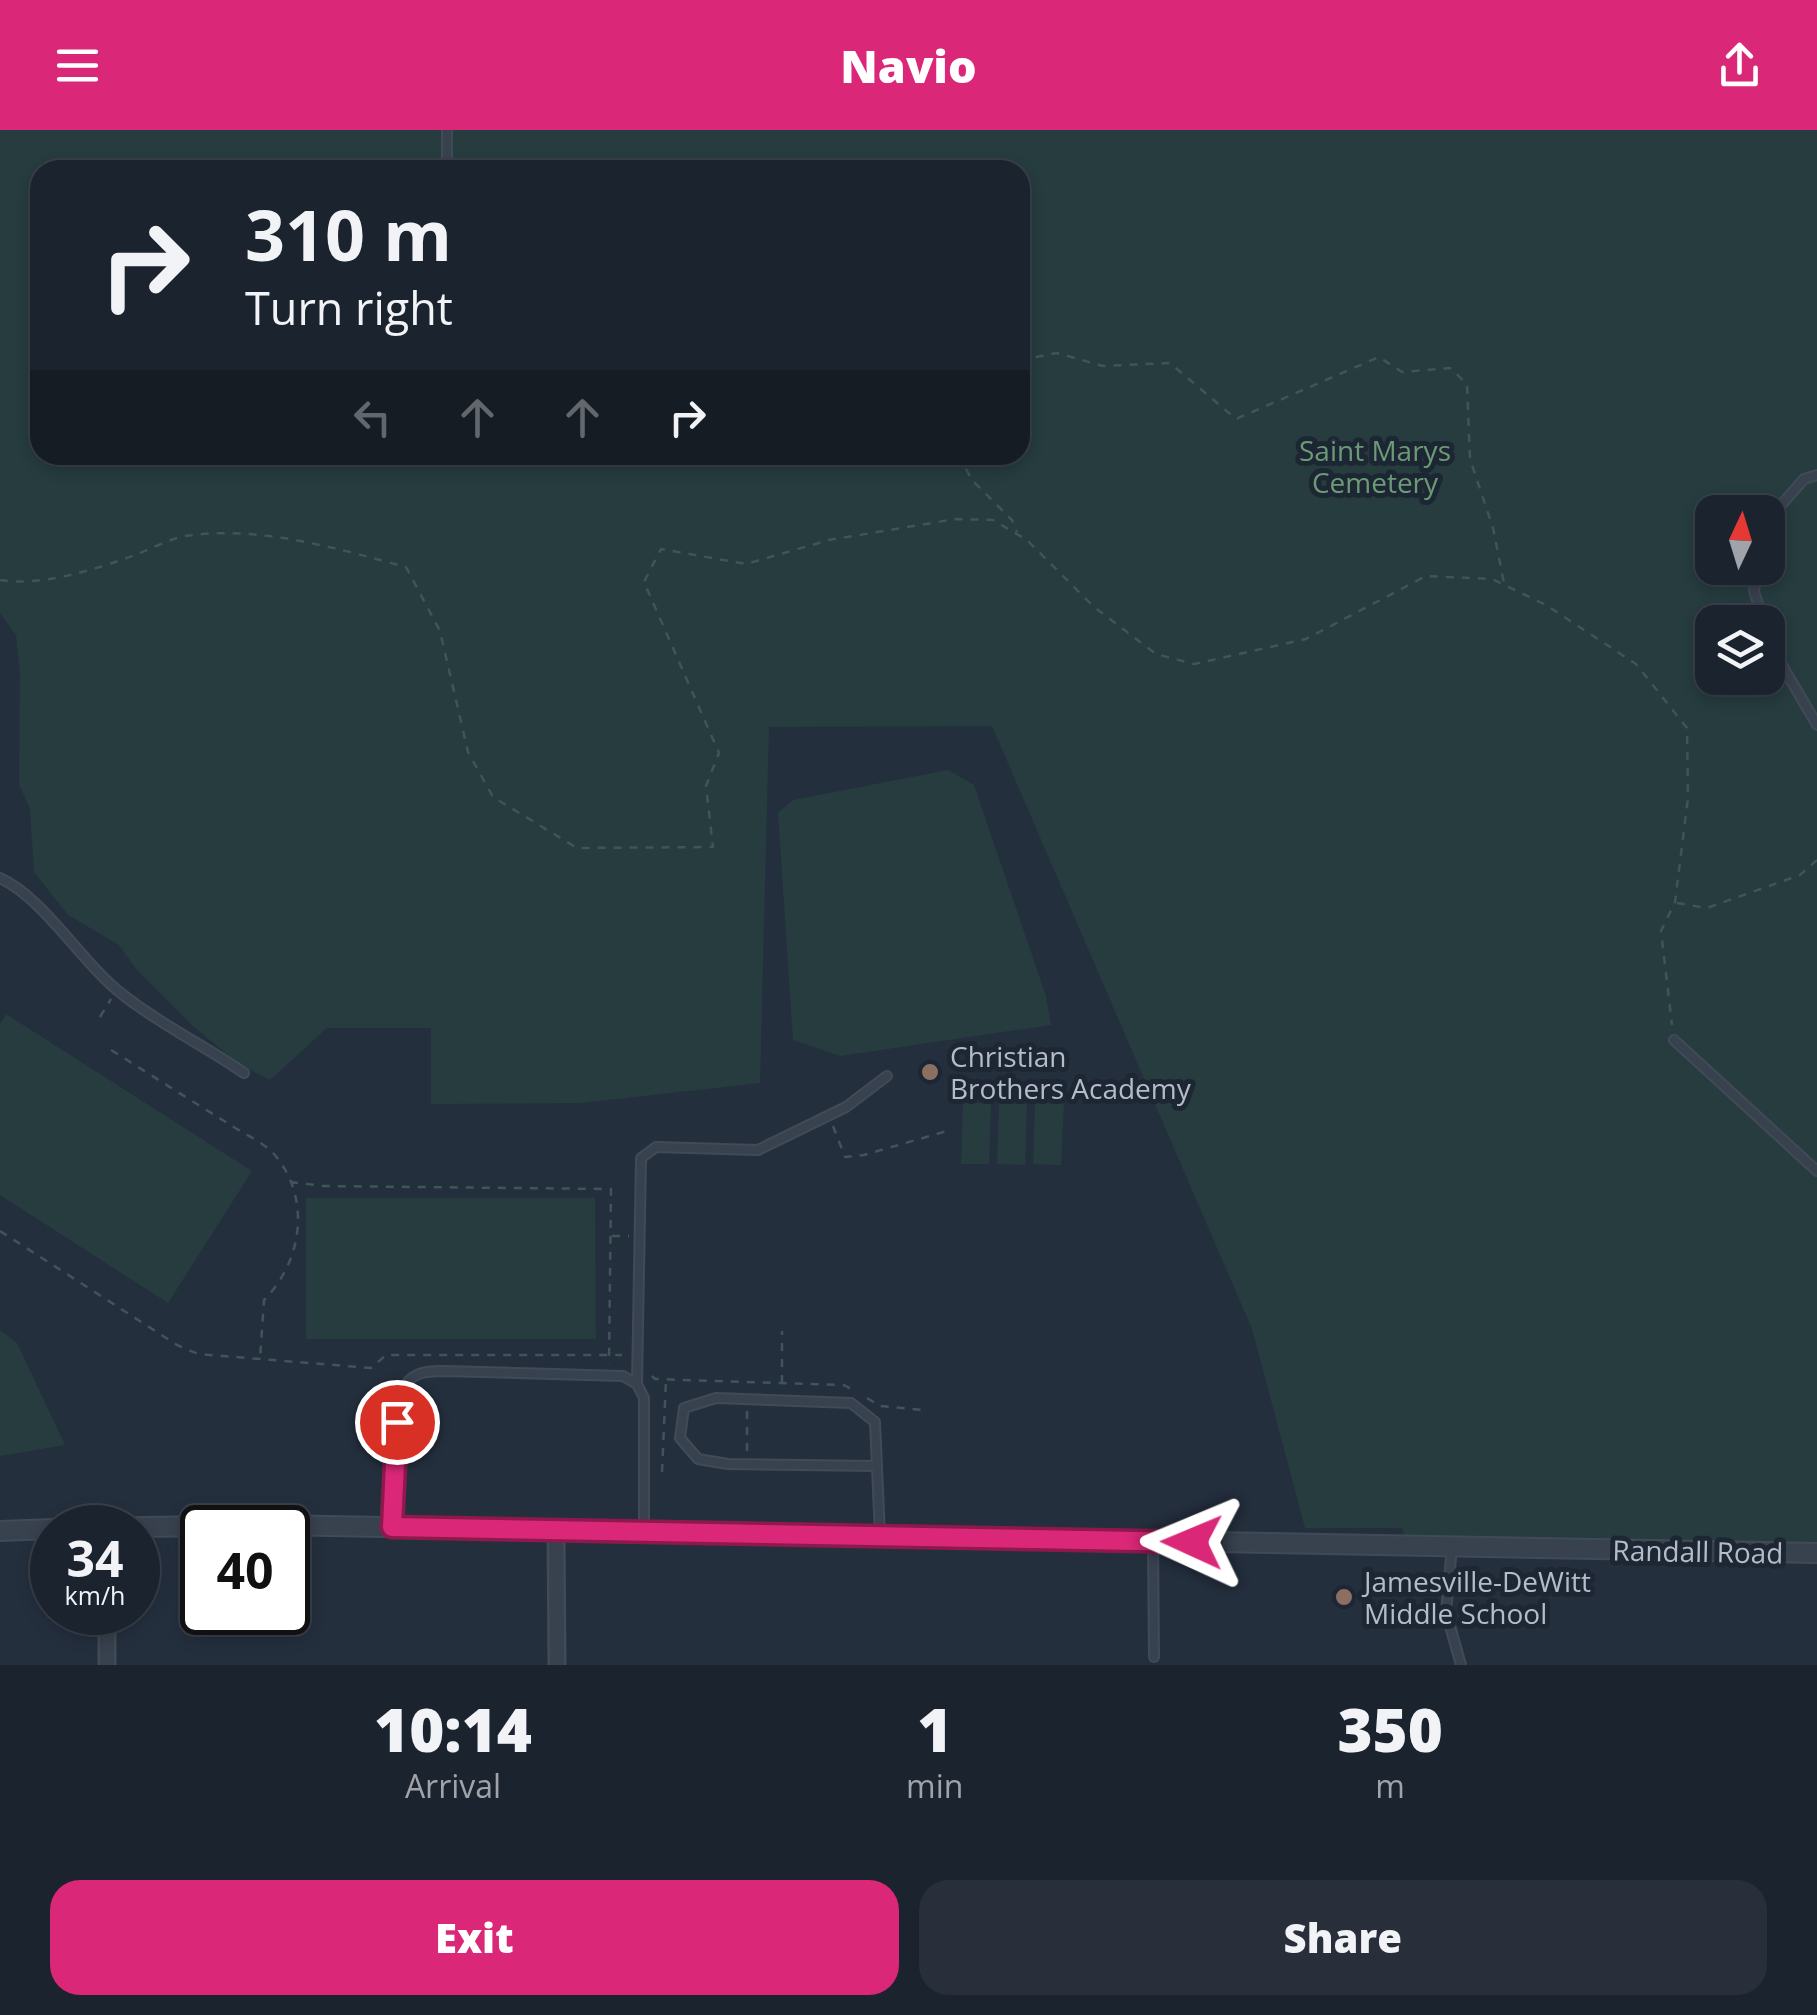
<!DOCTYPE html>
<style>
:root{--surface:#1b232e;--page:#282f3a;--text:#f1f3f6;--muted:#a0a4aa;--line:#39404a;--accent:#db2777}
body{margin:0;font-family:"Open Sans",sans-serif;background:var(--page);color:var(--text);height:100vh;display:flex;flex-direction:column;font-size:38px;white-space:nowrap}
*{box-sizing:border-box;margin:0}
p{font-size:32px;color:var(--muted)}
.icon{flex:none;width:55px;height:55px;fill:none;stroke:currentColor;stroke-width:2;stroke-linecap:round;stroke-linejoin:round}
.map{position:relative;height:1535px;overflow:hidden}
.details{display:flex;flex-direction:column;background:var(--surface);flex:1}
.details>*{flex:none}
.hud{position:absolute;left:30px;top:30px;width:1000px;height:305px;border-radius:30px;box-shadow:0 5px 15px #0003,0 0 0 2px var(--line);background:#1b232e;color:var(--text);overflow:hidden}
.needle{width:65px;rotate:4deg}
.tools{position:absolute;left:1695px;top:365px;display:grid;gap:20px}
.tools a{display:grid;place-items:center;width:90px;height:90px;border-radius:20px;background:var(--surface);box-shadow:0 5px 15px #0003,0 0 0 2px var(--line);font-size:50px}
.speed{position:absolute;left:30px;top:1375px;display:flex;gap:20px;font-size:50px;font-weight:700;text-align:center}
.speed>*{display:grid;place-content:center;width:130px;height:130px;border-radius:50%;background:var(--surface);box-shadow:0 5px 15px #0003,0 0 0 2px var(--line);line-height:1}
.speed small{font-size:25px;font-weight:400}
.speed .limit{border:5px solid #111;border-radius:15px;background:#fff;color:#111}
.pin{position:absolute;display:grid;place-items:center;width:85px;height:85px;color:#fff;margin:-42px;border:5px solid #fff;border-radius:50%;box-shadow:0 2px 10px #0007}
.me{position:absolute;width:110px;margin:-55px;rotate:271deg;stroke-linejoin:round;filter:drop-shadow(0 0 8px #0008)}
.turn{display:flex;align-items:center;gap:35px;height:210px;padding:0 50px;font-size:45px}
.turn .icon{width:130px;height:130px;stroke-width:2.5}
.turn b{display:block;font-size:70px;line-height:85px}
.lanes{display:flex;align-items:center;height:95px;padding:0 50px;background:#0003;justify-content:center;gap:50px;direction:ltr}
.lanes .off{opacity:.35}
.eta{display:flex;justify-content:space-evenly;align-items:center;height:170px;text-align:center}
.eta b{font-size:60px;font-weight:800;line-height:70px}
.button{display:flex;gap:20px;margin-top:auto;padding:20px 50px}
.button a{flex:1;height:115px;border-radius:30px;background:var(--accent);color:#fff;font-size:40px;font-weight:800;line-height:115px;text-align:center}
.button a+a{background:var(--page);color:var(--text)}
header{display:flex;justify-content:space-between;align-items:center;height:130px;padding:0 50px;background:var(--accent);color:#fff;font-size:45px;font-weight:800}
.map>svg:first-child{display:block}
</style>
<header><svg class="icon" aria-label="menu" viewBox="0 0 24 24"><path d="M4 6h16M4 12h16M4 18h16"/></svg>Navio<svg class="icon" aria-label="share" viewBox="0 0 24 24"><path d="M12 15V3M7 8l5-5 5 5M5 13v7h14v-7"/></svg></header>
<div class="map">
<svg width="1817" height="1535" viewBox="0 0 1817 1535">
<rect width="100%" height="100%" fill="#242f3e"/>
<path fill="#263c3f" fill-rule="evenodd" d="M0,0H1817V1423L1408,1416L1402,1398H1305L1252,1199L992,596L769,597L760,953L581,973L431,974V898H327L270,950L239,934L194,897L136,839L119,815L68,785L34,742L30,679L19,654L20,544L16,505L0,483ZM40,40H1020V325H40ZM1712,382H1768V438H1712ZM1712,492H1768V548H1712Z
M948,640L974,655L1046,866L1051,895L840,926L793,910L778,683L793,670Z
M6,884L252,1041L168,1173L0,1065V894Z
M963,972L991,974L989,1034H961Z
M999,973L1027,974L1025,1035L997,1034Z
M1035,973L1064,974L1061,1035L1033,1034Z
M306,1068H595L596,1209H306Z
M0,1200L17,1213L65,1315L0,1326Z"/>
<g fill="none" stroke-linecap="round" stroke-linejoin="round">
<g stroke="#414a57" stroke-width="12">
<path id="service" d="M447,0V40
M1768,390L1804,349L1817,345
M1758,438L1754,461L1764,492
M1768,505L1772,518L1817,595
M0,748C44,768 81,832 122,864C159,894 204,915 244,943
M1674,910L1817,1041
M637,1254L641,1028L656,1017L758,1020L846,977L887,946
M877,1336L728,1334L698,1329L680,1308L684,1278L716,1268L851,1273L875,1292L880,1405
M391,1397L401,1262C411,1242 424,1241 444,1241L623,1246L637,1254L644,1268V1399
M1153,1411L1154,1527
M1452,1417L1446,1482L1461,1535"/>
</g>
<g stroke="#414a57" stroke-width="19">
<path id="minor" d="M556,1400L557,1535
M107,1482V1535"/>
</g>
<g stroke="#414a57" stroke-width="22">
<path id="tertiary" d="M79,1398L274,1395L1817,1423
M0,1401L52,1399"/>
</g>
<path stroke="#3f5557" stroke-width="2.5" stroke-dasharray="8 8" stroke-linecap="butt" d="M1020,230L1057,223L1103,236L1170,233L1236,289L1379,227L1402,242L1450,238L1467,254L1470,329L1493,398L1504,453
M958,325L972,350L1012,390L1017,402
M0,450C39,457 98,439 135,425C151,419 169,409 185,406C259,395 335,418 406,437L440,501L468,622L493,667L577,718L713,717L706,656L719,623L644,452L661,419L746,434L829,410L956,389L993,390L1027,410L1094,477L1156,524L1194,534L1306,509L1426,446L1492,449L1546,475L1636,534L1687,598L1688,668L1675,772L1661,801L1672,895
M1677,773L1707,778L1800,745L1817,730
M100,887L111,869
M111,920C151,945 190,970 229,994C242,1003 263,1012 274,1024C312,1068 302,1132 264,1170L260,1229
M833,996L845,1027L864,1025L947,1001
M290,1052L324,1056L611,1059L609,1234
M0,1101L177,1215L198,1224L371,1238L386,1225H622
M612,1106H629
M652,1246L655,1249L844,1255L851,1259
M782,1253V1201
M867,1268L880,1276L922,1280
M747,1281V1323
M662,1342L666,1250"/>
<use href="#service" stroke="#38414e" stroke-width="8"/>
<use href="#minor" stroke="#38414e" stroke-width="14"/>
<use href="#tertiary" stroke="#38414e" stroke-width="18"/>
</g>
<g fill="none" stroke-linecap="round" stroke-linejoin="round">
<g stroke="#8e194d" stroke-width="25">
<path id="route" d="M397,1292L392,1397L1192,1412"/>
</g>
<use href="#route" stroke="#db2777" stroke-width="18"/>
</g>
<g fill="#8d6e63" stroke="#1d2633" stroke-width="4">
<circle cx="930" cy="942" r="10"/>
<circle cx="1344" cy="1467" r="10"/>
</g>
<g text-anchor="middle" dominant-baseline="central" stroke-width="10" stroke-linejoin="round" paint-order="stroke">
<g font-size="28" fill="#6b9a76" stroke="#1d2633">
<text x="1375" y="320">Saint Marys<tspan x="1375" dy="32">Cemetery</tspan></text>
</g>
<g font-size="28" fill="#b4bcc9" stroke="#1d2633" text-anchor="start">
<text x="950" y="926">Christian<tspan x="950" dy="32">Brothers Academy</tspan></text>
<text x="1364" y="1451">Jamesville-DeWitt<tspan x="1364" dy="32">Middle School</tspan></text>
</g>
<g font-size="28" fill="#b4bcc9" stroke="#1d2633">
<text transform="translate(1698 1421) rotate(1)">Randall Road</text>
</g>
</g>
</svg>
<div class="tools">
<a><svg class="needle" viewBox="-14 -14 28 28"><path d="M0-13l5 13h-10z" fill="#e53935"/><path d="M0 13l5-13h-10z" fill="#a0a4aa"/></svg></a>
<a><svg class="icon" aria-label="layers" viewBox="0 0 24 24"><path d="M12 4l9 5-9 5-9-5zM3 14l9 5 9-5"/></svg></a>
</div>
<div class="speed"><div>34<small>km/h</small></div><div class="limit">40</div></div>
<div class="pin" style="left:397px;top:1292px;background:#d93025"><svg class="icon" aria-label="arrive" viewBox="0 0 24 24"><path d="M6 21V4h12l-3 4 3 4H6"/></svg></div>
<svg class="me" style="left:1192px;top:1412px" viewBox="-20 -20 40 40"><path d="M0-17L14 15 0 8-14 15z" fill="#db2777" stroke="#fff" stroke-width="4"/></svg>
<div class="hud">
<div class="turn"><svg class="icon" aria-label="right" viewBox="0 0 24 24"><path d="M7 20v-9h11M14 6l5 5-5 5"/></svg><div><b>310 m</b>Turn right</div></div>
<div class="lanes"><svg class="icon off" aria-label="left" viewBox="0 0 24 24"><path d="M17 20v-9H6M10 6l-5 5 5 5"/></svg><svg class="icon off" aria-label="ahead" viewBox="0 0 24 24"><path d="M12 20V5M6 11l6-6 6 6"/></svg><svg class="icon off" aria-label="ahead" viewBox="0 0 24 24"><path d="M12 20V5M6 11l6-6 6 6"/></svg><svg class="icon" aria-label="right" viewBox="0 0 24 24"><path d="M7 20v-9h11M14 6l5 5-5 5"/></svg></div>
</div>
</div>
<section class="details">
<div class="eta">
<div><b>10:14</b><p>Arrival</p></div>
<div><b>1</b><p>min</p></div>
<div><b>350</b><p>m</p></div>
</div>
<div class="button"><a>Exit</a><a>Share</a></div>
</section>
